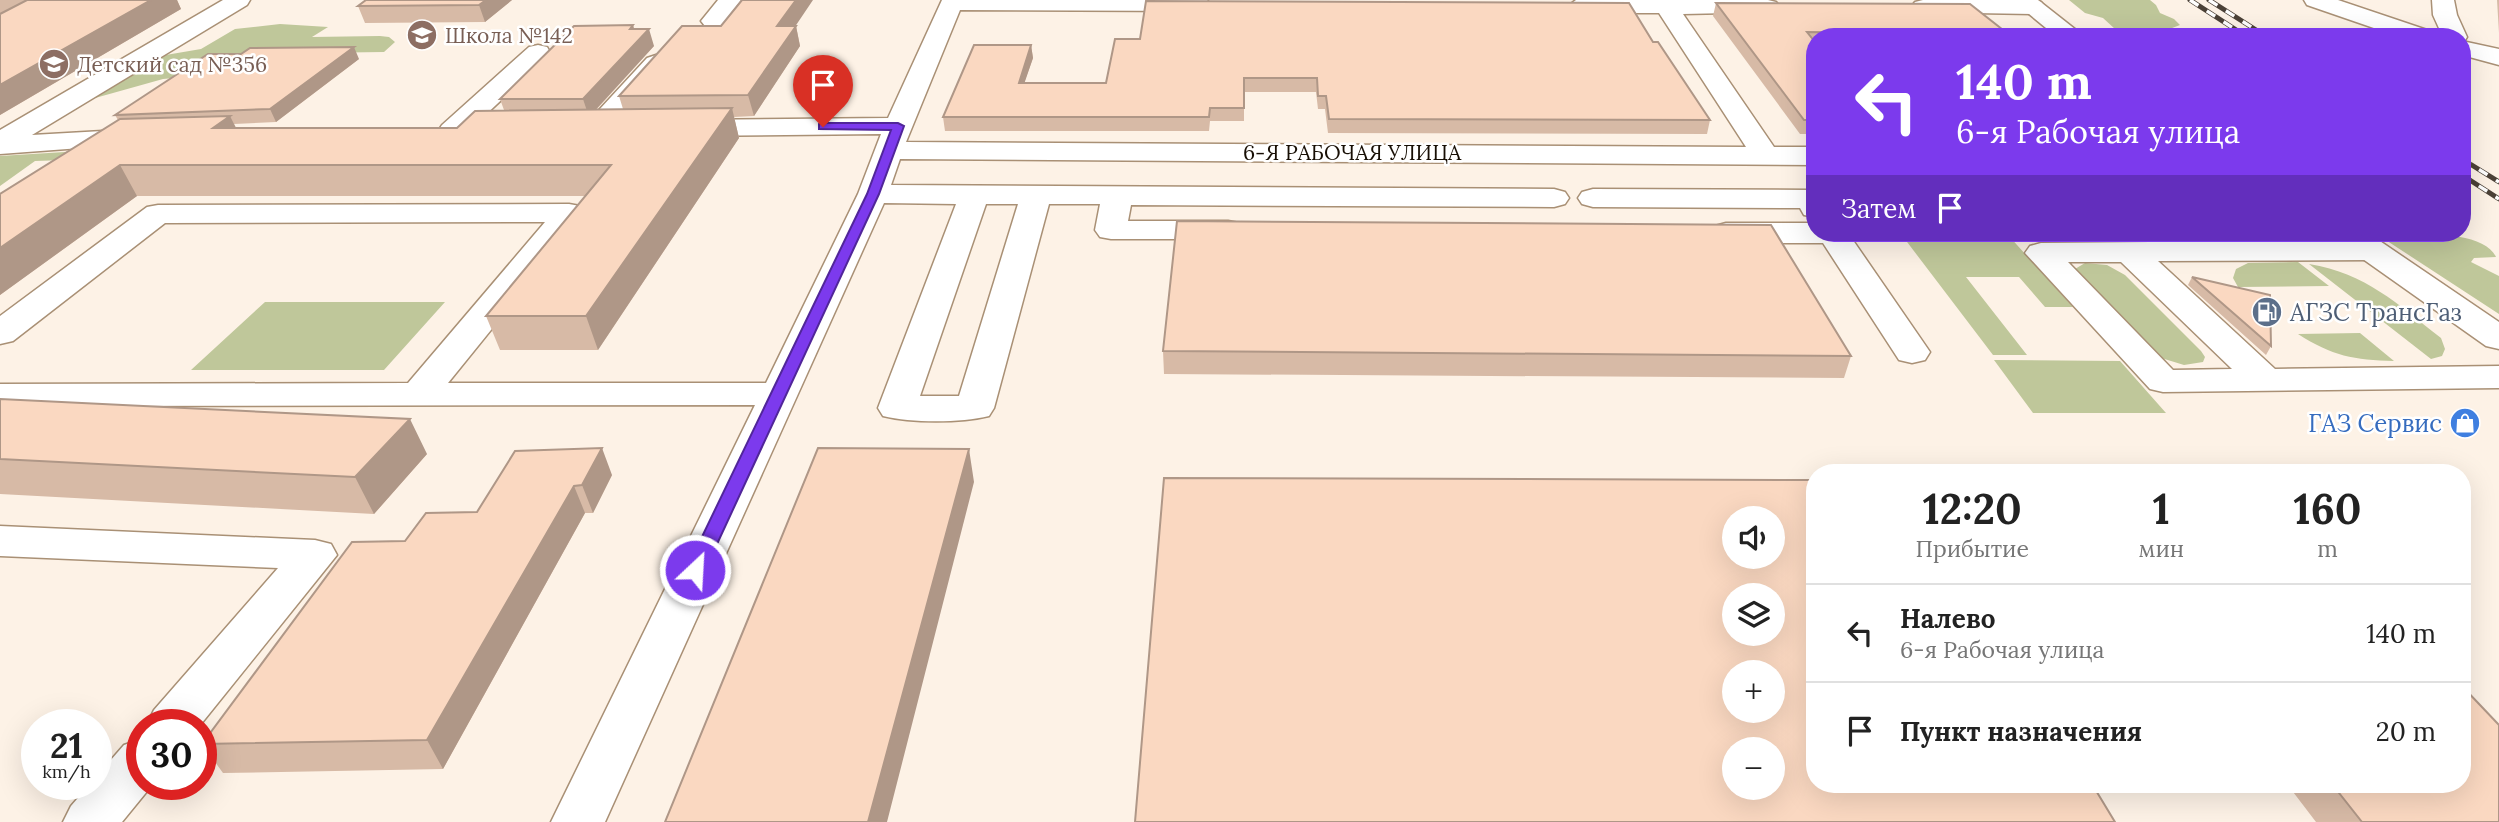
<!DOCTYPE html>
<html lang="ru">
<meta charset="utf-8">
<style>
:root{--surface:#fff;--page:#f6f6f6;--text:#222;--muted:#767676;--line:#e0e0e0}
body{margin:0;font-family:Lora,serif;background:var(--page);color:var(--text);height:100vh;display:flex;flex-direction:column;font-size:26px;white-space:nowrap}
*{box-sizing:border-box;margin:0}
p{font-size:23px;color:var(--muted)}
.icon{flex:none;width:38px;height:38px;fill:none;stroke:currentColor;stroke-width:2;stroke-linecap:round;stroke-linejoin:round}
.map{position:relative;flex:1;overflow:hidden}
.panel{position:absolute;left:1806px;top:464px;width:665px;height:329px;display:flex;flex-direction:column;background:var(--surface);border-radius:28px;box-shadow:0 7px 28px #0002}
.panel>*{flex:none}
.hud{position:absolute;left:1806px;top:28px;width:665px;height:214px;border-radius:28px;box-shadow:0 7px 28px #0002;background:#7c3aed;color:#fff;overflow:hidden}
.buttons{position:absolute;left:1722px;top:506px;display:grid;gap:14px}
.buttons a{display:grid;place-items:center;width:63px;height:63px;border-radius:50%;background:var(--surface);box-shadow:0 7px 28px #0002;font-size:35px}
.speed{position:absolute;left:21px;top:709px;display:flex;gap:14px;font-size:35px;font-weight:700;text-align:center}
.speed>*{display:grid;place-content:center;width:91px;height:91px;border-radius:50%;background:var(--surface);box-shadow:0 7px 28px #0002;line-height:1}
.speed small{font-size:18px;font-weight:400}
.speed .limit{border:10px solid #d22;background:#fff;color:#111}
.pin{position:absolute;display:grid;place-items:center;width:60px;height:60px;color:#fff;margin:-72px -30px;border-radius:50% 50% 50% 0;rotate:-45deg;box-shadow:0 0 7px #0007}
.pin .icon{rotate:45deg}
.me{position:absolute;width:77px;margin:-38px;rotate:25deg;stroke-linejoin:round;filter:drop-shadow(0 0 5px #0008)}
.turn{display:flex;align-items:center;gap:24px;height:147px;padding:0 35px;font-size:32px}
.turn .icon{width:91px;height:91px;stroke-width:2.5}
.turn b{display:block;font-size:49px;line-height:60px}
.then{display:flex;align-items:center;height:66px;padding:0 35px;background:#0003;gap:14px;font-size:26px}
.eta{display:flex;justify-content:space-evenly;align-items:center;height:119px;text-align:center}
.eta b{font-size:42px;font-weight:700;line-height:49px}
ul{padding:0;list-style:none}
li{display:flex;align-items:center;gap:21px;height:98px;padding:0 35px;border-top:2px solid var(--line)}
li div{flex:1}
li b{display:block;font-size:26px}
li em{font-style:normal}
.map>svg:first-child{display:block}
</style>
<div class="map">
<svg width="2499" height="822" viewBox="0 0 2499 822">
<rect width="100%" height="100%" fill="#fdf2e6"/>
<path fill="#bfc79a" d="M2069,0H2150L2156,5L2160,13L2174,19L2180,25L2151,36L2134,35L2115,29L2103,18L2085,13Z
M280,24L328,27L312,37L380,36L389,37L395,42L384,52L232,54L197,76L163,79L88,100L154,57L201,49L235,29Z
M81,151L66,160L35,161L0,186V156Z
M2375,233C2401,233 2484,228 2496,257L2474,258L2471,262L2499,276V314Z
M1901,234L2008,235L2073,307H2045L2019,277H1966L2027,355H1993Z
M2298,262L2329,286L2238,287L2233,278L2236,269L2248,263Z
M2085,263L2107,265L2125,275L2201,351L2205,357L2203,362L2184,365L2158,357L2078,275L2075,269Z
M2309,264C2367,274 2396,303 2441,338L2445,349L2442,356L2431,359Z
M265,302H445L384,370H191Z
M2360,333L2394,361C2354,360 2332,356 2298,334Z
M1994,360L2120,361L2166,413H2033Z"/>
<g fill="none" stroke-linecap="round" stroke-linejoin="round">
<g stroke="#a99075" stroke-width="3">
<path id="minor" d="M223,0H250L247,5L32,135L138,129L148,131L152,137L148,143L0,154V130Z
M718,0H741L721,26H705L701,21Z
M942,0H1207L1210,4L1206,9L1198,11L960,10L906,142L1746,147L1659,13H1580L1572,11L1568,6L1576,0H1768L1776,2L1780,7L1776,12L1683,14L1774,147H1815V165L900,159L891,185L1554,189L1565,192L1569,198L1565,204L1554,207L1131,205L1128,221H1228L1239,223L1244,230L1239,237L1228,239H1111L1100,237L1095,230L1100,204H1049L994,408L989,416C961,423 911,423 883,416L878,408L956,204L884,203L605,822H551L755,405L0,406V384L408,383L545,222L165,223L13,341L0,344V316L147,207L158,205L569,204L580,206L585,213L580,220L448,383H766L858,194L881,134L684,136L674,134L670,128L674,122L684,120L888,118ZM986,204H1018L959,396H920Z
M1923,0H2033L2041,2L2045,7L2041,12L2033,14L1915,12L1911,7L1915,2Z
M2432,0H2454L2457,15L2467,37L2464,42L2462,37H2443L2433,15Z
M538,45L547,47L550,52L547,57L462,137L452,139L442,137L438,131L442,125L529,47Z
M656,55L665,58L669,63L665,68L607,135L597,137L587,135L583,129L587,123L647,58Z
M1593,189L1809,190L1815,191V217L1804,215L1800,208L1593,207L1582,204L1578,198L1582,192Z
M1726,223H1815V233H1848L1930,352L1925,360L1912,363L1899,360L1823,243H1726L1715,240L1710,233L1715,226Z
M2371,240L2382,243L2387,250L2382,257L2371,260L2158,261L2275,369L2499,366V388L2163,392L2150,389L2025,253L2030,246L2041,243ZM2068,262H2121L2232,369L2173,370Z
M0,526L315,540L331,544L337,555L201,724H147L154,710L278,568L0,556Z
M142,739V784H153L122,822H63L71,806L90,784H96V777L124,745Z"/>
</g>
<g stroke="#a99075" stroke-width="3">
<path id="major" d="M2012,0H2038L2085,37H2057Z
M2304,0H2338L2433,32L2436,37H2400L2307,5Z
M2462,41L2499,49V65L2462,55Z
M2331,233H2368L2499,322V349L2486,346L2336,240Z"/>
</g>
<use href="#minor" fill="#fff" fill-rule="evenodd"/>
<use href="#major" fill="#fff" fill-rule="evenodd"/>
<g stroke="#4b4137" stroke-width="5">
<path id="rail" d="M2190,0L2247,37
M2209,0L2267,37
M2462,159L2499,182
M2462,175L2499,199"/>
</g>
<use href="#rail" stroke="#fff" stroke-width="3.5" stroke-dasharray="10" stroke-linecap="butt"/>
</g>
<path fill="#d7baa6" d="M0,0H177L181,9L0,115Z
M366,0H512L485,22L365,23L358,6Z
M2497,0H2499V33Z
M1716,3L2012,37H1815V134H1800L1713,16Z
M633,25L634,29L654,46L596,110L623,109L619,96L796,26L800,46L754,116L734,117L739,138L598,350H500L486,316L585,196H137L0,295V194L118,120L115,115L241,54L359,59L276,122L234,124L236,128H457L504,110L500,99Z
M1140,39L1653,42L1710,120L1707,134L1328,133L1325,109H1318L1316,92H1244V121H1210L1209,131H945L943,117L1031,45L1033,58L1024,83H1106Z
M2192,277L2271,346L2266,355L2188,285Z
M1163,351L1851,356L1844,378L1164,374Z
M0,399L427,454L374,514L0,494Z
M612,475L593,513H585L443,769L223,773L202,744L405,541L477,512Z
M2287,784H2462L2499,822H2316Z"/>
<path fill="#af9787" d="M151,0H177L181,9L0,115V85Z
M486,0H512L485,22L479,5Z
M796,0H813L782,46L777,26Z
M633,25L637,41L649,29L654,46L589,117L583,99Z
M796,26L800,46L754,116L748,95Z
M1031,45L1033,58L1020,96L1019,83Z
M354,47L359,59L276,122L270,109Z
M732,108L739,138L598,350L586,316Z
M230,116L245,146L213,128Z
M120,165L137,196L0,295V248Z
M410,419L427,454L374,514L355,477Z
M602,448L612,475L593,513L582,485Z
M969,449L974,482L887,822H868Z
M574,486L585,513L443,769L427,740Z"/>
<path fill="#fad8c1" stroke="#af9787" stroke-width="2" fill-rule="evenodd" d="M27,0H151L0,85V14Z
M366,0H486L479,5L358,6Z
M742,0H796L777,26H796L748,95L619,96L682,26H721Z
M1146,1L1629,3L1653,42H1658L1710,120L1329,119L1326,96H1318L1317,78H1244V108H1210L1209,117H943L974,45H1031L1019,83H1106L1115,39H1140Z
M1716,3L1970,4L2012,37H1906L1901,33L1807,32L1815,42V120H1804Z
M633,25L630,29H649L583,99H500L574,26Z
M354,47L270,109L115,115L208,54H241L250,48Z
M732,108L586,316H486L611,165H120L0,248V194L120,119L230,116L213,128H457L475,111Z
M1177,221L1771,225L1851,356L1163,351Z
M2192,277L2270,295L2271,346Z
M0,399L410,419L355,477L0,459Z
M602,448L582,485L574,486L427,740L202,744L352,542L405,541L426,513L477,512L515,451Z
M818,448L969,449L868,822H665Z
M1164,478L1815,480V784H2092L2115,822H1135ZM1734,518H1773V556H1734ZM1734,595H1773V634H1734ZM1734,672H1773V710H1734ZM1734,749H1773V788H1734Z
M2462,686L2499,725V822H2362L2332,784H2462Z"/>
<path fill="#7c3aed" stroke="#51269a" stroke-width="2" d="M823,123H898L904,126L879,194L705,570L702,575H689L686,570L867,194L891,130L819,129V124Z"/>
<defs>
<g id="school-disc" transform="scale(1.575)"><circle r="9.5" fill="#8d6e63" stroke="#fff"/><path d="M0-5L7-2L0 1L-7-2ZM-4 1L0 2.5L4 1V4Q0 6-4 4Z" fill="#fff"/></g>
<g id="fuel-disc" transform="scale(1.575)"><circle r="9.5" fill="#5c6f8a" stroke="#fff"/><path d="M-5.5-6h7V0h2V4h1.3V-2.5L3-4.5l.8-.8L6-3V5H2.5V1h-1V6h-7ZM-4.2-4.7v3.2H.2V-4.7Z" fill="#fff"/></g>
<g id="shop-disc" transform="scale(1.575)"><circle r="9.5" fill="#3f7fe0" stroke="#fff"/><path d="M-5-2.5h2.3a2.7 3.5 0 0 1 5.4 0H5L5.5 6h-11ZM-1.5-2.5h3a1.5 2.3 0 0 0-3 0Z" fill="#fff"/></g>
</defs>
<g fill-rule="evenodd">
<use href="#school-disc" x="422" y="35"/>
<use href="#school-disc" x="54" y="64"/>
<use href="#fuel-disc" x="2267" y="312"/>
<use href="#shop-disc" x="2465" y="423"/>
</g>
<g text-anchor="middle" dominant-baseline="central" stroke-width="5" stroke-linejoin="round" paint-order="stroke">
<g font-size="21" fill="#785e54" stroke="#fff" text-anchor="start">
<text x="445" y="35">Школа №142</text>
<text x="77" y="64">Детский сад №356</text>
</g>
<g font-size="21" fill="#170e04" stroke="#fff">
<text x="1352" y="152">6-Я РАБОЧАЯ УЛИЦА</text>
</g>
<g font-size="24" fill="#4e5e75" stroke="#fff" text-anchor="start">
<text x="2290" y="312">АГЗС ТрансГаз</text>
</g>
<g font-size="24" fill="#366cbe" stroke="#fff" text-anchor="end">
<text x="2442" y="423">ГАЗ Сервис</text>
</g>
</g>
</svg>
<div class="buttons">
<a><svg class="icon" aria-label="sound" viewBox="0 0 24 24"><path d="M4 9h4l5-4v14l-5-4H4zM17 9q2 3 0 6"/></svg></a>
<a><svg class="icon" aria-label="layers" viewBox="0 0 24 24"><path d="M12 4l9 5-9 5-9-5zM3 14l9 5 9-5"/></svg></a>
<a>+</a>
<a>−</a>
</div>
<div class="speed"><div>21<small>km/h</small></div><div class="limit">30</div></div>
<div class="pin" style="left:823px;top:127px;background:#d93025"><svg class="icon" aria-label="arrive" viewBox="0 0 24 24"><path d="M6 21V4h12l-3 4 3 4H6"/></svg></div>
<svg class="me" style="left:695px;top:570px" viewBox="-20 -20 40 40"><circle r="17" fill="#7c3aed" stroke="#fff" stroke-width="3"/><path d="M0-11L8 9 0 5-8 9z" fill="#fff"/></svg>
<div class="hud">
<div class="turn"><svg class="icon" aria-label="left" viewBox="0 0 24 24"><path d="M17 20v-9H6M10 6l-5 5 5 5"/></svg><div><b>140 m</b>6-я Рабочая улица</div></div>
<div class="then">Затем<svg class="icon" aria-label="arrive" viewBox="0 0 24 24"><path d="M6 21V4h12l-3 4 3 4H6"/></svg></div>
</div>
<section class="panel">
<div class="eta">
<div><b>12:20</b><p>Прибытие</p></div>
<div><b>1</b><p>мин</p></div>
<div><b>160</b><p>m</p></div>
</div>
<ul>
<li><svg class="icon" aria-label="left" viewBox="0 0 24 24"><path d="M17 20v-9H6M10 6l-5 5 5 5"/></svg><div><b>Налево</b><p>6-я Рабочая улица</p></div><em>140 m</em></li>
<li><svg class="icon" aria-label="arrive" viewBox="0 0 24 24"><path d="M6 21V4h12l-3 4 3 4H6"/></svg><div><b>Пункт назначения</b></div><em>20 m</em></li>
</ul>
</section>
</div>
